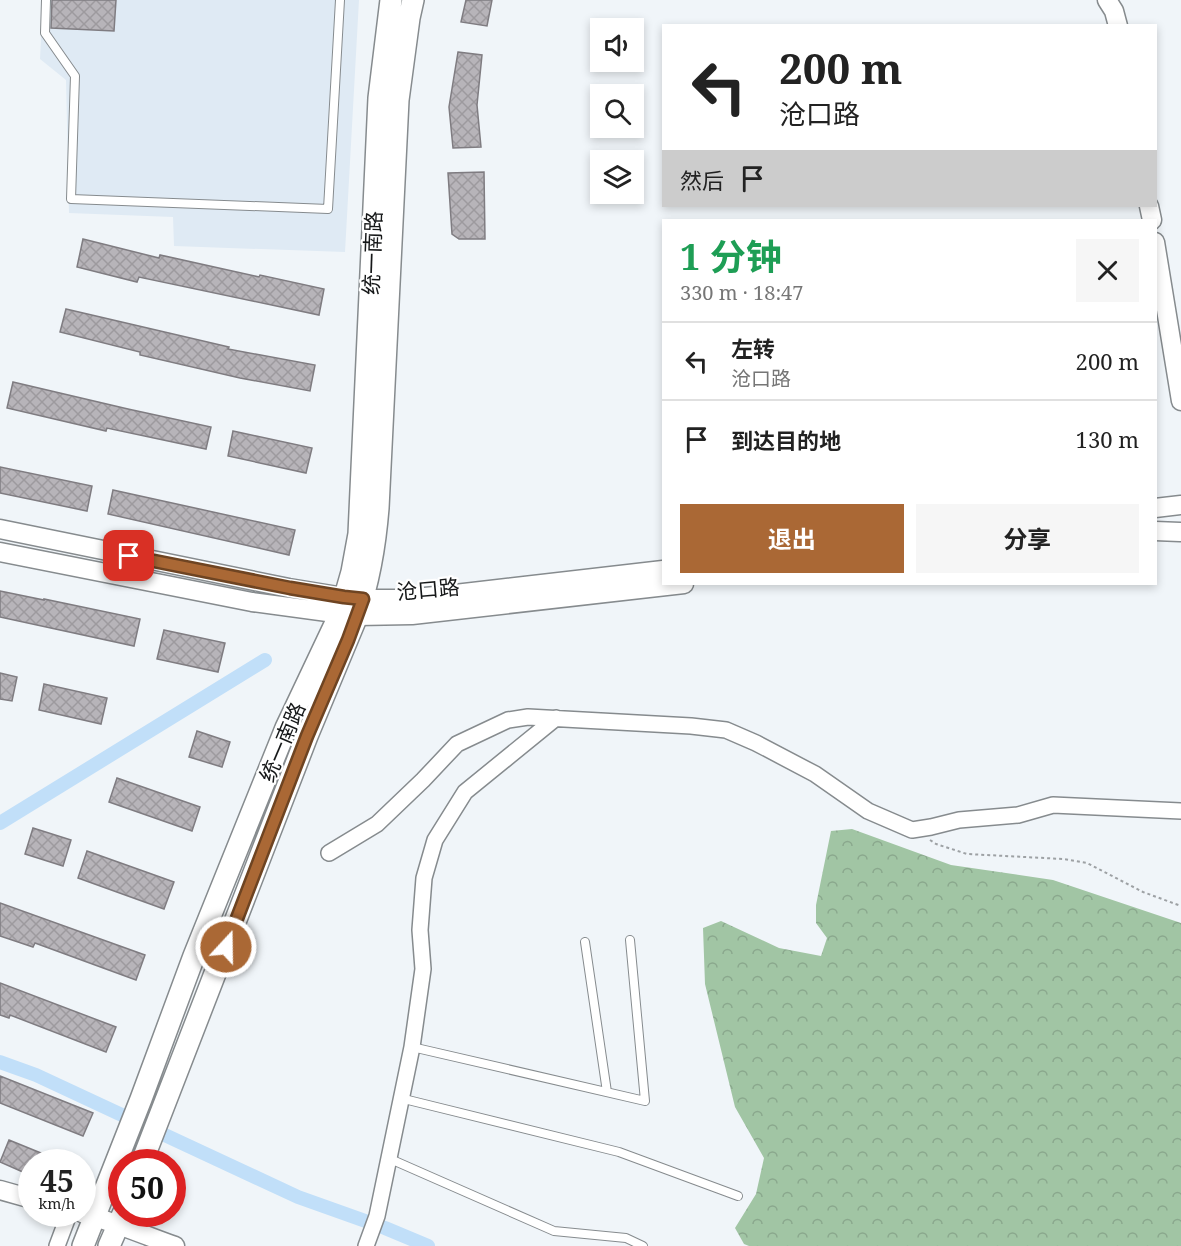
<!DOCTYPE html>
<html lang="zh">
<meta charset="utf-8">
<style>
:root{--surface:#fff;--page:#f6f6f6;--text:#222;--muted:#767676;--line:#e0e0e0;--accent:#aa6835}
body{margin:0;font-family:"Noto Serif","Noto Sans SC",serif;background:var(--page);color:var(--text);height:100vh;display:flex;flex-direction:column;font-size:22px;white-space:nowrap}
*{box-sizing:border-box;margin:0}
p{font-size:20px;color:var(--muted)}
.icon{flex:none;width:33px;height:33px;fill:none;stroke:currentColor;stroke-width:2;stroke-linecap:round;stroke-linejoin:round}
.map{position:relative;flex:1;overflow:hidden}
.panel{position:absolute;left:662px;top:219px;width:495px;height:366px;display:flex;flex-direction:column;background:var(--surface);border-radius:0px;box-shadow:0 3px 9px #0003}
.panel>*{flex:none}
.hud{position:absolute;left:662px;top:24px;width:495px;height:183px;border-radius:0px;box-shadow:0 3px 9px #0003;background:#fff;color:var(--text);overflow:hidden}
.controls{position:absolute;left:590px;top:18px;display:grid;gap:12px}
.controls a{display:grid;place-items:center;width:54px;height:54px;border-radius:0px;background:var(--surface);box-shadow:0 3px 9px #0003;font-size:30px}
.speed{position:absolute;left:18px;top:1149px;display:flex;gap:12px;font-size:30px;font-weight:700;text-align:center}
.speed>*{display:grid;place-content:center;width:78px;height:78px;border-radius:50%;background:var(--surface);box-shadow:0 3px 9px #0003;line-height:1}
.speed small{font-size:15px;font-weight:400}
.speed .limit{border:9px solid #d22;background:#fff;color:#111}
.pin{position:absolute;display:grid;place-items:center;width:51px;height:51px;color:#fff;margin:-26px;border-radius:12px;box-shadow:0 3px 9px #0006}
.me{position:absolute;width:66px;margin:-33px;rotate:21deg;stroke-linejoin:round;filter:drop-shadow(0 0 4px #0008)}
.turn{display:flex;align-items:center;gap:21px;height:126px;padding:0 18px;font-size:27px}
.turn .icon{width:78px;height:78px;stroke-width:2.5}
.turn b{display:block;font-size:42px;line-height:51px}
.then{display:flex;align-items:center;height:57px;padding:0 18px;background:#0003;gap:12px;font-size:22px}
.round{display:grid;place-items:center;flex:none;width:63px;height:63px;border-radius:0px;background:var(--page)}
.headline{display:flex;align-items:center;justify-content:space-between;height:102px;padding:0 18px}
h1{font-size:36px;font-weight:700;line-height:45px;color:#1e9e55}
.primary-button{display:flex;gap:12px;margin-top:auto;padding:12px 18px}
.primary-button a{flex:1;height:69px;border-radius:0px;background:var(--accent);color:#fff;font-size:24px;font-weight:700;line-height:69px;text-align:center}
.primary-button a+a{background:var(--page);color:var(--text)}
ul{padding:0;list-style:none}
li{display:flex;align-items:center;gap:18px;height:78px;padding:0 18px;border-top:2px solid var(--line)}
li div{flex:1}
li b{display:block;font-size:22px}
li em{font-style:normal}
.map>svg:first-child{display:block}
</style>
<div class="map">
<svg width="1181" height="1246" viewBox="0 0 1181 1246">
<defs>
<pattern id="forest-crowns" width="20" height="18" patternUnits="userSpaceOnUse" patternTransform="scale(1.5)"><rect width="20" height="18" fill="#a1c5a4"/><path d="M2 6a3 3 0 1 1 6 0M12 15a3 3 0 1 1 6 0" fill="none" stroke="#8aa88d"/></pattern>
<pattern id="building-cross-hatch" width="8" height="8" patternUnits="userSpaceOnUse" patternTransform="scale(1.5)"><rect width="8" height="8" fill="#b7b4b9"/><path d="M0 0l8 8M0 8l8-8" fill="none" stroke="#9d9a9e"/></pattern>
</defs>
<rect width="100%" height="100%" fill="#f0f5f9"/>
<path fill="#dfeaf4" d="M43,0H359L345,252L174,246L173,217L69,213L66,80L40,59Z"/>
<path fill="url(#forest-crowns)" d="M852,829L951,865L1053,880L1181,923V1246H749L744,1244L735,1228L756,1194L764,1158L735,1107L705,984L703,928L721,921L779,948L821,956L827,938L816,923V905L831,831Z"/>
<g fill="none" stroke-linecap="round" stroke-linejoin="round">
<path stroke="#c1dff9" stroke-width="14" d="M0,823L265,660
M0,1062L36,1075L298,1197L385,1228L428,1246"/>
</g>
<path fill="url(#building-cross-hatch)" stroke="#7f7c81" stroke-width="1.5" d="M52,0H116L114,31L51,28Z
M466,0H492L487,26L461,22Z
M458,52L482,55L477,105L481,147L453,148L449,107Z
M484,172L485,239H459L452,234L448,173Z
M83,239L159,258L160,255L259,277L260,275L324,289L319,315L139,277L137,282L77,267Z
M66,309L229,347L228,349L315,365L310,391L240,378L140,355V352L60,332Z
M13,382L128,409L211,427L206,449L107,428L106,431L7,408Z
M233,431L312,448L306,473L228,456Z
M0,467L92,486L87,511L0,493Z
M113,490L295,530L289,555L108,514Z
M0,591L44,600V599L140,619L134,646L0,617Z
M164,630L225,643L218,672L157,659Z
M0,673L17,677L12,701L0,699Z
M44,684L107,698L101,724L39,710Z
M197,731L230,742L222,767L189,757Z
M117,778L200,807L192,831L109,802Z
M33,828L71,840L63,866L25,854Z
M87,851L174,882L164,909L78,878Z
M0,903L145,955L136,980L35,943L33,947L0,936Z
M0,983L116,1027L106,1052L10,1015L9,1018L0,1015Z
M0,1076L93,1113L83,1136L0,1103Z
M9,1140L63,1162H32V1176L0,1162Z"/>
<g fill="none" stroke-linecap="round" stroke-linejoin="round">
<g stroke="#868b8e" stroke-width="10">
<path id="service" d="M46,0L45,33L75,76L71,199L328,209L340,0
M585,942L607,1092
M412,1047L645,1101L630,940
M400,1098L619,1152L738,1196
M388,1158L554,1231L626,1238L643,1246"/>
</g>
<g stroke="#868b8e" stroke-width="18">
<path id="minor" d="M329,853L377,824L423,780L457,744L508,720L528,717L691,726L726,730L756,743L815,774L868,811L912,830L931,827L959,820L1018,815L1053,805L1181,811
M57,1246L69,1214
M366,1246L377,1216L412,1047L423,969L420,930L424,878L435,840L465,792L556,718"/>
</g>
<g stroke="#868b8e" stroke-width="21">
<path id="tertiary" d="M1107,0L1114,11L1118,26
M1149,206L1152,220
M1155,242L1181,401
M1155,508L1181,505
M0,529L289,588L344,597L363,599H405L455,594L663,570
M1155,531L1180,532
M0,552L252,602L357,616L412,615L684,584
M0,1190L32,1199
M82,1213C114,1222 144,1235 175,1246"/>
</g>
<g stroke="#868b8e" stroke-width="24">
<path id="secondary" d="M142,1162L307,736L357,616C369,581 375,546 378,508L398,100L409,18L413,0
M83,1246L141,1099L194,956L286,728L340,614L352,572L359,534L379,98L391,0
M109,1246L123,1214"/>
</g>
<path stroke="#9da1a4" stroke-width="2" stroke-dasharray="3 3" stroke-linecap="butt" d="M930,840L936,844L967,854L1063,859L1087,863L1143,892L1181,906"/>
<use href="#service" stroke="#fff" stroke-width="8"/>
<use href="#minor" stroke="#fff" stroke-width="15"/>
<use href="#tertiary" stroke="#fff" stroke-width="18"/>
<use href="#secondary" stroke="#fff" stroke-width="21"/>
</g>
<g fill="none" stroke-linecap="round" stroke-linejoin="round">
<g stroke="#6e4422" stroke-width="15">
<path id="route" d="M129,556L290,588L344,597L363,599L348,640L307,736L226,947"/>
</g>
<use href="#route" stroke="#aa6835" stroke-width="10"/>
</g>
<g text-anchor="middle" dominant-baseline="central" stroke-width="4.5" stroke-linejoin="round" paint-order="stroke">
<g font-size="21" fill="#161819" stroke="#fff">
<text transform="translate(372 253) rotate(-88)">统一南路</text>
<text transform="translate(428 589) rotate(-5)">沧口路</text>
<text transform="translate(282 742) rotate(-67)">统一南路</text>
</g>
</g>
</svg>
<div class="controls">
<a><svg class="icon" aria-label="sound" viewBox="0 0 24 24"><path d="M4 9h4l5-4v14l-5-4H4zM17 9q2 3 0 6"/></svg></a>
<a><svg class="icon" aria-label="search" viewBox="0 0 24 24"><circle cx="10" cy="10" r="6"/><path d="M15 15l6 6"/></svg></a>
<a><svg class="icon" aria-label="layers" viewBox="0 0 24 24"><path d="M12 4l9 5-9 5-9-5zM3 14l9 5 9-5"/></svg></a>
</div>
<div class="speed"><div>45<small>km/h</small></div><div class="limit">50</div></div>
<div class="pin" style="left:129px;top:556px;background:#d93025"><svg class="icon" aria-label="arrive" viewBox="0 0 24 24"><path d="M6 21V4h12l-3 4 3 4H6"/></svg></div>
<svg class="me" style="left:226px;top:947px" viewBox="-20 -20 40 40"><circle r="17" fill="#aa6835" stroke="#fff" stroke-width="3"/><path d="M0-11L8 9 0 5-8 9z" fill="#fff"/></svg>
<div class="hud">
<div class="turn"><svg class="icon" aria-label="left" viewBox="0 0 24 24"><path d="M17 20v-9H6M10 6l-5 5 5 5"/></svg><div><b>200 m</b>沧口路</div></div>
<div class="then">然后<svg class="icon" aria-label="arrive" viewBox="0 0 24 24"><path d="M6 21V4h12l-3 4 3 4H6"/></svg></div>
</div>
<section class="panel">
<div class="headline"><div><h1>1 分钟</h1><p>330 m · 18:47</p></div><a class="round"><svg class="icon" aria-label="close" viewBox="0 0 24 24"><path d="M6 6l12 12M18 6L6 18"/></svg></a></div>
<ul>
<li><svg class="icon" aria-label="left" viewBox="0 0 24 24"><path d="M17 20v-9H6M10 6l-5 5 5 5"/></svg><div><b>左转</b><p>沧口路</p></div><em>200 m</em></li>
<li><svg class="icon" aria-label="arrive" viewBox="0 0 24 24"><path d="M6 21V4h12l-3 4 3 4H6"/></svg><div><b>到达目的地</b></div><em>130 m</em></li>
</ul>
<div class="primary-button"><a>退出</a><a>分享</a></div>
</section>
</div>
